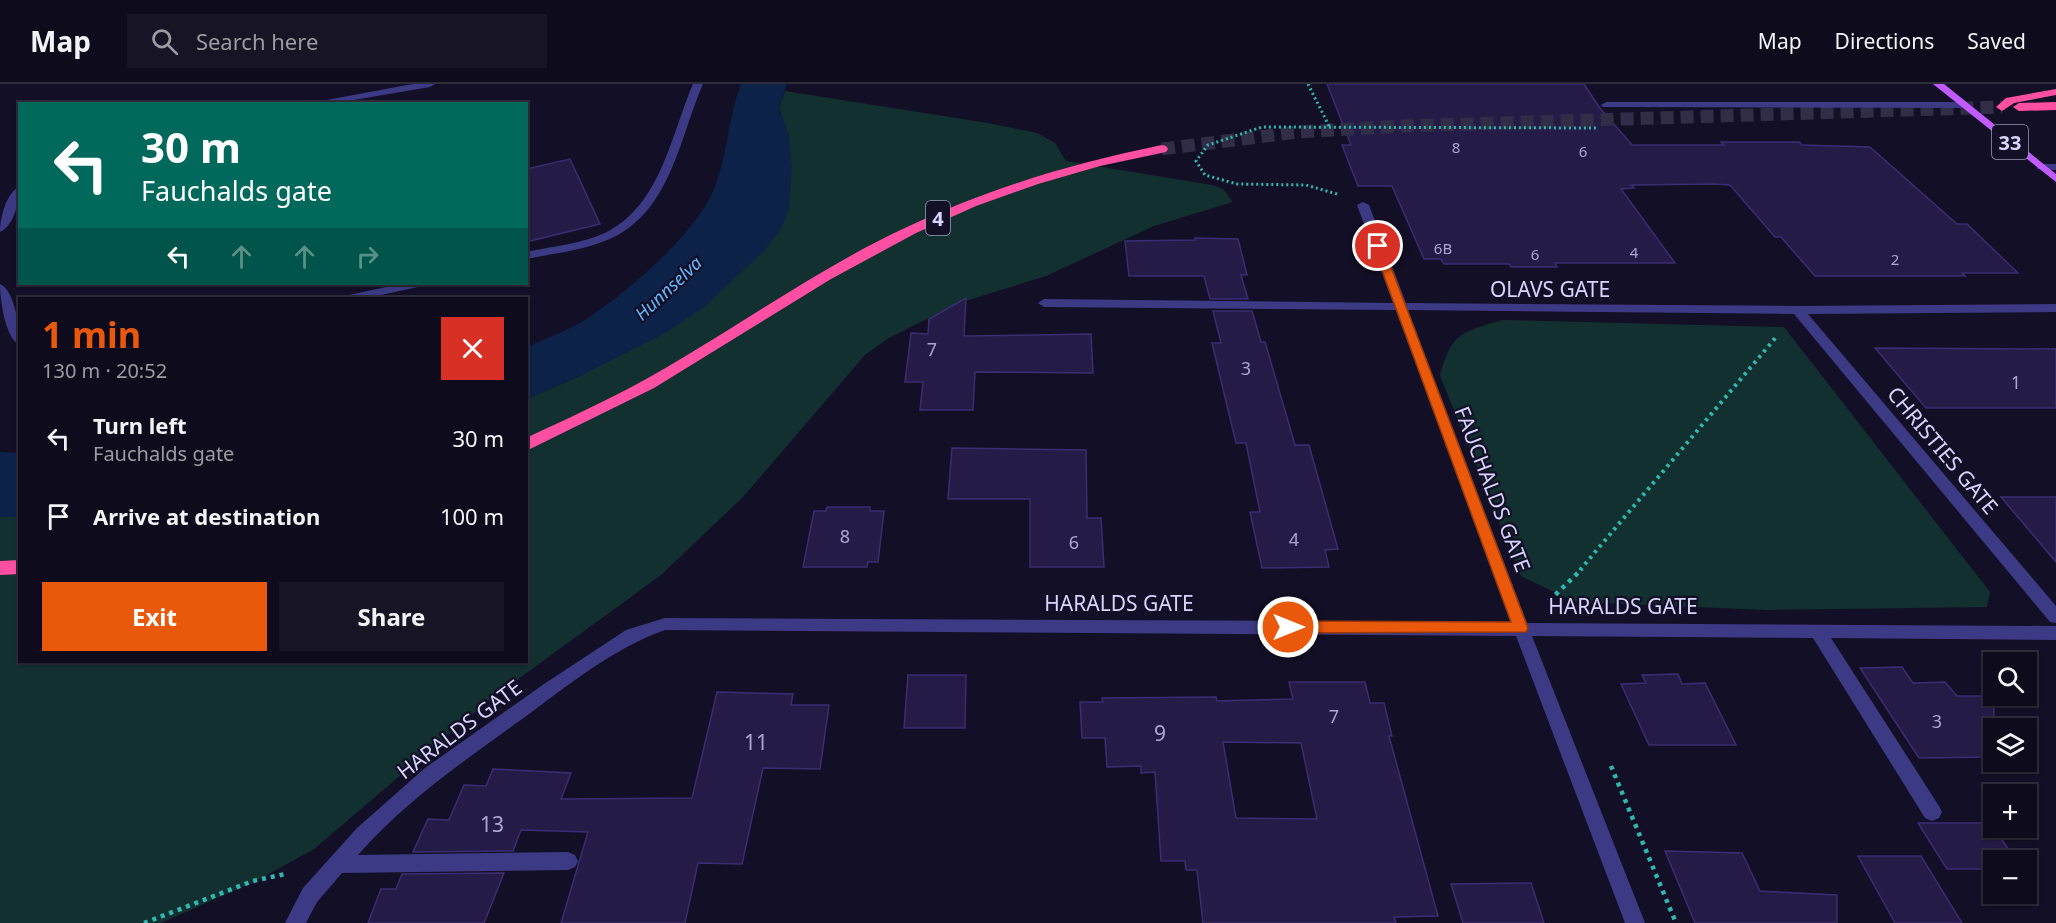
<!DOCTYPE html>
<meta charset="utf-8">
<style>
:root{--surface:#0e0b1c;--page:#171425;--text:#f1f3f6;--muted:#9b9ba3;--line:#2e2b3b;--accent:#ea580c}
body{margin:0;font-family:"Noto Sans",sans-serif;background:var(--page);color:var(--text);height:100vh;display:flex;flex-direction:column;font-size:22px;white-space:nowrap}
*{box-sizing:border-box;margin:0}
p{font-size:20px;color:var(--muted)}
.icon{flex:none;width:33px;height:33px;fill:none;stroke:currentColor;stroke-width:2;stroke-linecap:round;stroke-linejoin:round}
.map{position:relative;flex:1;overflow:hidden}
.drawer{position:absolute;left:18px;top:213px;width:510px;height:366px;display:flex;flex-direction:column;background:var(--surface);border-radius:0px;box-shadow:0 2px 4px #0004,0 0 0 2px var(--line)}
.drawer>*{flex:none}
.banner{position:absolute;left:18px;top:18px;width:510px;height:183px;border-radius:0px;box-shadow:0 2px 4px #0004,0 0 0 2px var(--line);background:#00695c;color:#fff;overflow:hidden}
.buttons{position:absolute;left:1983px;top:568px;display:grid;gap:12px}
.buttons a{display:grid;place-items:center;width:54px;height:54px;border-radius:0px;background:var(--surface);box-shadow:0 2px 4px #0004,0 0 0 2px var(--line);font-size:30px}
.pin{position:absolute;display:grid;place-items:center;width:51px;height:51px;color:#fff;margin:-26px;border:3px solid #fff;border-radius:50%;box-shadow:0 2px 6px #0007}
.me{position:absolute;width:66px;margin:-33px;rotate:90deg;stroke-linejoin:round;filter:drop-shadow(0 0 4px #0008)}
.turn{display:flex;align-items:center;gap:21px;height:126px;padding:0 24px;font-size:27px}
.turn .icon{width:78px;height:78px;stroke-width:2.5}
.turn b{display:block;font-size:42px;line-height:51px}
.lanes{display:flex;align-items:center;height:57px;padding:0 24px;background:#0003;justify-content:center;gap:30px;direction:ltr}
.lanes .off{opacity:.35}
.round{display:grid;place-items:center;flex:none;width:63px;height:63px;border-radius:0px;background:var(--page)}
.overview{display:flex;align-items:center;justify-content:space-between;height:102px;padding:0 24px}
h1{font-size:36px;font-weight:700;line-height:45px;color:var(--accent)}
.button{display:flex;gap:12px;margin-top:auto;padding:12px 24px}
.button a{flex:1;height:69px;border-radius:0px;background:var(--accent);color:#fff;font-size:24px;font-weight:700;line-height:69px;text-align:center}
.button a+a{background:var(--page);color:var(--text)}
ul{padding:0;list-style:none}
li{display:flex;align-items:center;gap:18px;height:78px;padding:0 24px}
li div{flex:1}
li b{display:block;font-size:22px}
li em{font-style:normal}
header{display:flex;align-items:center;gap:36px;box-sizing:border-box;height:84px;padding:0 30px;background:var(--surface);border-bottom:2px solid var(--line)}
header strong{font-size:28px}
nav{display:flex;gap:33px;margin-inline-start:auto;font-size:21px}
.search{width:420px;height:54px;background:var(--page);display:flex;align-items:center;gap:15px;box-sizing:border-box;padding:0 21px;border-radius:0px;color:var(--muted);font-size:22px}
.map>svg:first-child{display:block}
</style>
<header>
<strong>Map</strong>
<div class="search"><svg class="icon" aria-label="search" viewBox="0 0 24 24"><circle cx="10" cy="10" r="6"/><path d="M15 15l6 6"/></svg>Search here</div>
<nav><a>Map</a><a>Directions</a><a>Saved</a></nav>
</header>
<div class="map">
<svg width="2056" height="839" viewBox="0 0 2056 839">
<rect width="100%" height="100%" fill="#130f26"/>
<path fill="#12302f" d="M785,7L988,39L1037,49L1055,59L1066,77L1212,101L1223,105L1233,118L1154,142L1046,192L956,220L889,254L865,271L743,413L661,491L488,617L314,765L258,796L161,839H0V433H19L20,578H526L527,315L582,291L789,54L779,23Z
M1502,236L1784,243L1990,508L1987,523L1767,526L1575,518L1521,492L1440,292C1451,249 1462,248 1502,236Z"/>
<path fill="#0c2248" d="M741,0H787L779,23L789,54L792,84L789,124L782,143L764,167L703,224L667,248L582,291L527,315V263C546,254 567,247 585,236C626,209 698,149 715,102C728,69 728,33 741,0Z
M0,368L19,369V433H0Z"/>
<path fill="#241b47" stroke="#3b2d73" stroke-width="1.5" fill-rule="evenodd" d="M1327,0H1584L1599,23L1632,61H1724L1721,58H1799L1802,61L1870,63L1957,140H1967L2018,189H1962L1965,192H1815L1781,153H1775L1730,101L1713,100L1631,101L1634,104L1621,105L1675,179H1555L1557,183H1511L1509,180H1444L1441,175H1424L1392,102H1358L1342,61H1351Z
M570,75L600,140L526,158V85Z
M1195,154L1238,155L1247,191H1241L1248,215H1210L1204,192H1129L1125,157L1195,156Z
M966,214L964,252L1091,250L1093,289L975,288L973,326H920L923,298H905L911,249L928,250L929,235Z
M1213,227H1252L1261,258H1265L1295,361H1309L1338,465L1325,466L1329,483L1262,484L1250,428H1260L1246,359H1236L1212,259H1221Z
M1875,264L2056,265V324H1926Z
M952,364L1086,366L1087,434H1101L1104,483H1030V415H948Z
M2001,413H2056V478Z
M827,423H870V427H884L878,478H868L867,483H803L814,427H826Z
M1902,583L1913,599L1945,598L1957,612H1994V673L1919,674L1860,584Z
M1678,590L1682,600L1705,599L1736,661H1649L1621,600L1646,599L1642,591Z
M908,591H966L965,644H904Z
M1289,598H1365L1370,619H1384L1392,652H1389L1438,832L1394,833L1396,839H1203L1197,786H1186L1185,777H1161L1155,688L1141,689V682L1107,683L1105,654H1082L1080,618H1103L1102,614L1216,613L1217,617L1293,615ZM1223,658L1301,659L1317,735L1236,734Z
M717,608L793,610L791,621H829L820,685L763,684L742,780L698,779L685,839H561L588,748L521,746L513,767L413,768L428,735L449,736L464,701L486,702L493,685L571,689L561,715L692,714Z
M1918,739H1991L2016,777H1994V785H1947Z
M1665,767L1742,769L1760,807L1837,811V839H1695Z
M1858,772H1921L1962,839H1895Z
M504,789L484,839H368L381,805H396L402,790Z
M1531,799L1544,839H1463L1451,800Z"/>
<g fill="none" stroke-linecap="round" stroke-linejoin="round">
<path stroke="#312d47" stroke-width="13" stroke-dasharray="13 7" stroke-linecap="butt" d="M1162,65L1298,48L1403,42L2002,23"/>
<path stroke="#2fb8b0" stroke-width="3" stroke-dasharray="2 3" stroke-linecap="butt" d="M1308,0L1330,44
M1337,110L1306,101L1237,100L1205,91L1196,77L1208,61L1262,43L1596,44"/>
<path stroke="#2fb8b0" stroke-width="4" stroke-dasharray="3 4.5" stroke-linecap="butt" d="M1580,486L1777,252"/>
<path stroke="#2fb8b0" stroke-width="4.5" stroke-dasharray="4 5" stroke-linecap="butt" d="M1549,517L1582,485
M1611,682L1676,839
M144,839L253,797L285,790"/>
<path fill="#3d3a85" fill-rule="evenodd" d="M413,0H435L430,3L330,20H305Z
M693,0H703C680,53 671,123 616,152C589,166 555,169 526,175V168C553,162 583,160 607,148C661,120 671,51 693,0Z
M1606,18H1965L1970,21L1965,24L1603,23L1601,21Z
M2041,80H2056V86L2037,85V81Z
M20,102C20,116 14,142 0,148C0,134 6,109 20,102Z
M1363,118L1369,121L1406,219L1798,222L2056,220V228L1808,230L2056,522V539L2050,538L1794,230L1408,226L1527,539L2056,542V556L1831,554L1939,722L1942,728L1939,734L1932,737L1925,734L1813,554L1532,552L1645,839H1625L1516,552L665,546C614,564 568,601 525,633C467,675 406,716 358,771L568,768L575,771L578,777L575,783L568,786L342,789L317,818L306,839H285L303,804L357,744L425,684L544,600L626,546L665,534L1511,538L1396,226L1044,223L1038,219L1044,215L1393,219L1357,121Z
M0,200C15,206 20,246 20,261C5,255 0,215 0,200Z
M400,200H420L418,203L367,214H347L349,211Z"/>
<path fill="#c25bff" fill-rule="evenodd" d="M1933,0H1944L2056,90V98Z"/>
<path fill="#ff4fa3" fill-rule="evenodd" d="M2056,5V11L2014,19L2002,27L1996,23L2006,14Z
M2056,18V26L2019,27L2013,23L2019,19Z
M1162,61L1166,62L1168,65L1166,68L1100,82L1038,100L976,122L916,149L831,195L654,304L526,367V354C580,329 634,304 684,273C758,229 829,179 907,143C989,104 1074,79 1162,61Z
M20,476V490L0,491V477Z"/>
</g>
<path fill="#ea580c" stroke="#983908" stroke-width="1.5" d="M1378,159L1383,162L1528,544L1526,548L1288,549L1283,547L1281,543L1283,539L1288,537L1511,538L1373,162Z"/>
<g text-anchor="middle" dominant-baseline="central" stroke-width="4.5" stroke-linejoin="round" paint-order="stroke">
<g font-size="15" fill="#aca6d1">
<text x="1456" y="63">8</text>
<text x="1583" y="67">6</text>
<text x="1443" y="164">6B</text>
<text x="1634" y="168">4</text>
<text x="1535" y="170">6</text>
<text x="1895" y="175">2</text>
</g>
<g font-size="18" font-style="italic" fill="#62b6ff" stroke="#130f26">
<text transform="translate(668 204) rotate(-43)">Hunnselva</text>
</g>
<g font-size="18" fill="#aca6d1">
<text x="932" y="265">7</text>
<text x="1246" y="284">3</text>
<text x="2016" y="298">1</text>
<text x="845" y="452">8</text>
<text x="1294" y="455">4</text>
<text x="1074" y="458">6</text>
<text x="1334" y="632">7</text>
<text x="1937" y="637">3</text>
</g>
<g fill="#130f26" stroke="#9e99be" stroke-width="1.5">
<rect x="1992" y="41" width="36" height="34" rx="4.5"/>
<rect x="926" y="117" width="24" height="34" rx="4.5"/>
</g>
<g font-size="20" font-weight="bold" fill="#d9d4ff">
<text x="2010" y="58">33</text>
<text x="938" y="134">4</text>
</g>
<g font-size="21" fill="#d9d4ff" stroke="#130f26">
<text x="1550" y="205">OLAVS GATE</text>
<text transform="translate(1943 366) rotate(50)">CHRISTIES GATE</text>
<text transform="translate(1493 405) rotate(69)">FAUCHALDS GATE</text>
<text x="1119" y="519">HARALDS GATE</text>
<text x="1623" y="522">HARALDS GATE</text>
<text transform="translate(459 645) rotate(-37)">HARALDS GATE</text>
</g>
<g font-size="21" fill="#aca6d1">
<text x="1160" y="649">9</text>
<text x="756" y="658">11</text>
<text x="492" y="740">13</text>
</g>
</g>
</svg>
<div class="buttons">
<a><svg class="icon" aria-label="search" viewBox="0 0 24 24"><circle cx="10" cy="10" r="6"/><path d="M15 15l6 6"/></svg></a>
<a><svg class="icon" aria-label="layers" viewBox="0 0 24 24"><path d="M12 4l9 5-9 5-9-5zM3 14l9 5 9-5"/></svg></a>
<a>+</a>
<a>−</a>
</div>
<div class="pin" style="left:1378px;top:162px;background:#d93025"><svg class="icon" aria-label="arrive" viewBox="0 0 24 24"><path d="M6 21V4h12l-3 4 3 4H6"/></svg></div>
<svg class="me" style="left:1288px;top:543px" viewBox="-20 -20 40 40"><circle r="17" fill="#ea580c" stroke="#fff" stroke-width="3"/><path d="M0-11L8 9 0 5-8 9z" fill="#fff"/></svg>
<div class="banner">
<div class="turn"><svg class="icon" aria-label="left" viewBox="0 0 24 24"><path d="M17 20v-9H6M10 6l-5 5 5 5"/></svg><div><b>30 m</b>Fauchalds gate</div></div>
<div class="lanes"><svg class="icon" aria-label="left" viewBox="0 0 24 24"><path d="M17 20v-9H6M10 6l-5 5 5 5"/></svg><svg class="icon off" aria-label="ahead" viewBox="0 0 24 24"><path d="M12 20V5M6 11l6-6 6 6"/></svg><svg class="icon off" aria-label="ahead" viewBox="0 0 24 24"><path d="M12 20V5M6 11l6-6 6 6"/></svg><svg class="icon off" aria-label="right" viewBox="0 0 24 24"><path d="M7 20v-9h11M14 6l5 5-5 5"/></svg></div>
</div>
<section class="drawer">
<div class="overview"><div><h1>1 min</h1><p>130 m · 20:52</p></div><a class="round" style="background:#d93025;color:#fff"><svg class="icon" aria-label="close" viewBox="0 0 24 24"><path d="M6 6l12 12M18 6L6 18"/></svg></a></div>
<ul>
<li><svg class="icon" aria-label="left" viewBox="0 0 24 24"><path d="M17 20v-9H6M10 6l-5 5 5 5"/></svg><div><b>Turn left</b><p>Fauchalds gate</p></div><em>30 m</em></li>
<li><svg class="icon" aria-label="arrive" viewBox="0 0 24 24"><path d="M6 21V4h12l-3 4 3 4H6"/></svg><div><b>Arrive at destination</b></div><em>100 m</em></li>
</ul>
<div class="button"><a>Exit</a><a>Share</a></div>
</section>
</div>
